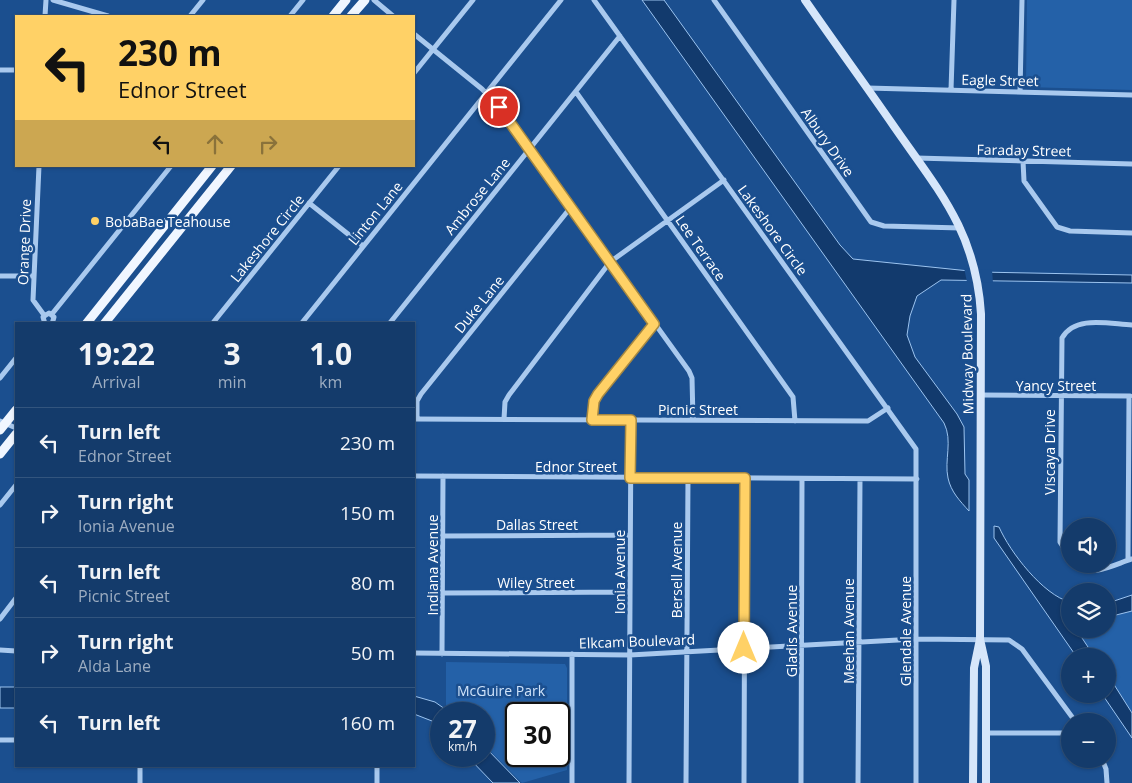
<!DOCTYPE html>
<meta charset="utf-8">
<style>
:root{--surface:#143b6b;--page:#214673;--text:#f1f3f6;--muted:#9dadc1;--line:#33557e}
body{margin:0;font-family:"Open Sans",sans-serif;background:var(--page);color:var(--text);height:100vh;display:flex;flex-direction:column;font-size:19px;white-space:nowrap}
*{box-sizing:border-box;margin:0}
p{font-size:16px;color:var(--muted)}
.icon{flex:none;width:28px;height:28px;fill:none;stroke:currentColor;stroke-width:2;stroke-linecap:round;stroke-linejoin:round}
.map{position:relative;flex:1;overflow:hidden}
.drawer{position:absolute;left:15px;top:322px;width:400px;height:445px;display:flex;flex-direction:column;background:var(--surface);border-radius:0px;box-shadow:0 1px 4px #0004,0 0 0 1px var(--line)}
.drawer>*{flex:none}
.top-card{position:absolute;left:15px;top:15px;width:400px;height:152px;border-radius:0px;box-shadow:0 1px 4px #0004,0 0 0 1px var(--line);background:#ffd166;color:#111;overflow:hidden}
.controls{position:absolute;left:1061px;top:518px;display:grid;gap:10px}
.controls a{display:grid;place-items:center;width:55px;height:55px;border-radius:50%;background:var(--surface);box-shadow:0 1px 4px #0004,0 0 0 1px var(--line);font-size:25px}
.speed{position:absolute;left:430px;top:702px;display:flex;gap:10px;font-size:25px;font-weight:700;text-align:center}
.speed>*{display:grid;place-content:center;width:65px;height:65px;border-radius:50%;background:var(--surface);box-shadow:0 1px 4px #0004,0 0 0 1px var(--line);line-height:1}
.speed small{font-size:12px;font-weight:400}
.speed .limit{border:2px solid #111;border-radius:8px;background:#fff;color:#111}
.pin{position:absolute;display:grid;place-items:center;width:42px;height:42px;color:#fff;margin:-21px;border:2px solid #fff;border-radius:50%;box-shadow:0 1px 5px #0007}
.me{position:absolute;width:55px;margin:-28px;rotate:0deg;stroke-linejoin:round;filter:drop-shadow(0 0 4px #0008)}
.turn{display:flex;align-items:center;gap:18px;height:105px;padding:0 20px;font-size:22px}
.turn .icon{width:65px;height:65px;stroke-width:2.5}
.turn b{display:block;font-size:35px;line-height:42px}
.lanes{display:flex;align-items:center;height:48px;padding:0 20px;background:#0003;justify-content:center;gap:25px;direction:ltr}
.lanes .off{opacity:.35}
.eta{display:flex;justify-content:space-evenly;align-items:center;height:85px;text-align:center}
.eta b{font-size:30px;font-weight:700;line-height:35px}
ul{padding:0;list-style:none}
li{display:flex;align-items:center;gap:15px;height:70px;padding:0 20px;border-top:1px solid var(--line)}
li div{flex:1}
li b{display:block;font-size:19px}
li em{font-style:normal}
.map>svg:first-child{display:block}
</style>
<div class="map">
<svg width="1132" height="783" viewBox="0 0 1132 783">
<rect width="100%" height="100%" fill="#1b4f8f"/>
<path fill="#2461a8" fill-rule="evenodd" d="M1027,0H1132V90L1026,87Z
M1132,611V713L1108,675V656H1094L1076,629H1108V617Z
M446,662L565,664L567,668V770L522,783L484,745V714H453L446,708ZM516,714H559V756H516Z"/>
<path fill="#123a6d" stroke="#9cc4f0" d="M642,0H664L840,245L853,259L979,272L1132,275V283L941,280L917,296L910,316L907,335L915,357L957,414L964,427L965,474L969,480V511C960,501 951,492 948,478C944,460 953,441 944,423Z
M994,526L999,527C1010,552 1043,595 1070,602V629H1076L1094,656H1076L994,538Z
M1132,595V611L1108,617V603Z
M1108,675L1132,713V738L1102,694H1108Z
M0,687H16V708H0Z
M414,696L435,702L452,714H441V730L432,721L414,714Z
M484,746L520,783H493L467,756H484Z"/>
<path fill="#1b4f8f" d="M964,268L992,270L993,283L967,282Z"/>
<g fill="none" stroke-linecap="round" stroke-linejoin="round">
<path stroke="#a9c9ee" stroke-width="5" d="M53,0L108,16
M374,0L393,16
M594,0L916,449V783
M714,0L871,222L884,226L961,228
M45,16L46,0
M190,16L203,0
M290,16L303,0
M414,34L482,89L499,107L689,371L692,378L693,420
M0,70H16
M414,73L473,0
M867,88L1132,95
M951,90L954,0
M576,92L793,397L795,421
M1020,92L1022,0
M916,158L1132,164
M1023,161L1024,181L1057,227L1070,231L1132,233
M39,166L33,300L44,315
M309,203L363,246
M0,276H34
M52,314L171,166
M45,324L43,317L49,313L54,317L52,324
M212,324L339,166
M301,324L561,0
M389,324L620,36
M0,378L16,358
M981,395L1130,396
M414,419L868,421L888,408
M417,419V401L421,394L571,207
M504,419L505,402L509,395L610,262L724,180
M592,420L594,401L598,394L654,324
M0,421L16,428
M414,476L917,479
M0,505L16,485
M443,536L630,535
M1070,557L1060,542L1062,338C1075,315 1109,324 1132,325
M1128,560L1129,396
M1075,564C1090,579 1115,564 1132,559
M443,593L630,592
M0,619L16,598
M0,650L16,651
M414,653L630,655L916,639L1009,640L1022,649L1075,721
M442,654L443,476
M572,654V783
M986,733H1070
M0,740H16
M1102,759L1106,769L1107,783
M140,783V766
M377,783V766
M629,783L631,420
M686,783L688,478
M744,783L745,478
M801,783L802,479
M858,783L860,479"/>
<path stroke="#d6e6fa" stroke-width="8" d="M805,0C834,42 864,83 893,125C938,190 976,231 981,314L980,639L974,668L973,783
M980,639L986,666V783"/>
<path stroke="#f0f6ff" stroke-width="9" d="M333,16L346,0
M351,16L365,0
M86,324L212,166
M104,324L231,166
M0,430L16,410
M0,454L16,434"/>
</g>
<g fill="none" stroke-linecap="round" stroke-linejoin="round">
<g stroke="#a68842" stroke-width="12">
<path id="route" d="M499,107L654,324L598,394L594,401L592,420H631L630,478H745L744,648"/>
</g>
<use href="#route" stroke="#ffd166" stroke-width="9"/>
</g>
<circle fill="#ffd166" stroke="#1b4f8f" stroke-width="2" cx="95" cy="221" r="5"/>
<g text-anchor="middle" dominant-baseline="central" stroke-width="5" stroke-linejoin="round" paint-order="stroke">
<g font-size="14" fill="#fff" stroke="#1b4f8f">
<text transform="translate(1000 80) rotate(1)">Eagle Street</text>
<text transform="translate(828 142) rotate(55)">Albury Drive</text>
<text transform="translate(1024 150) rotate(1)">Faraday Street</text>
<text transform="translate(477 196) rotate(-51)">Ambrose Lane</text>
<text transform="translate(375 213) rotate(-51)">Linton Lane</text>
<text transform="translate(773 230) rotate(54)">Lakeshore Circle</text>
<text transform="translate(267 238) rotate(-51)">Lakeshore Circle</text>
<text transform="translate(24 242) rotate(-88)">Orange Drive</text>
<text transform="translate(701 248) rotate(55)">Lee Terrace</text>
<text transform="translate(479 304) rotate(-51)">Duke Lane</text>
<text transform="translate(967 354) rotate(-91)">Midway Boulevard</text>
<text x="1056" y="385">Yancy Street</text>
<text x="698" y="409">Picnic Street</text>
<text transform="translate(1049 452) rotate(-90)">Viscaya Drive</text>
<text x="576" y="466">Ednor Street</text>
<text x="537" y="524">Dallas Street</text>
<text transform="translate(432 565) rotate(-90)">Indiana Avenue</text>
<text transform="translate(676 570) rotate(-90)">Bersell Avenue</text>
<text transform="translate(619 572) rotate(-90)">Ionia Avenue</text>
<text x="536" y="582">Wiley Street</text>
<text transform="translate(791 631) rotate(-90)">Gladis Avenue</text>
<text transform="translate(848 631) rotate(-90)">Meehan Avenue</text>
<text transform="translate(905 631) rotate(-90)">Glendale Avenue</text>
<text transform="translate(637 641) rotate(-2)">Elkcam Boulevard</text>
</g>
<g font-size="14" fill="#fff" stroke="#1b4f8f" text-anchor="start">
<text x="105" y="221">BobaBae Teahouse</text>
</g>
<g font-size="14" fill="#cfe3fa" stroke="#1b4f8f">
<text x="501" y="690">McGuire Park</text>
</g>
</g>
</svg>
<div class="controls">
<a><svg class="icon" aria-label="sound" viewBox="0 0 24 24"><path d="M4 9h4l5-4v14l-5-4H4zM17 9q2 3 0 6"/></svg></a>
<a><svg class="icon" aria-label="layers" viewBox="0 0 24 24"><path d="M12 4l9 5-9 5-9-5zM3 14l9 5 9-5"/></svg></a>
<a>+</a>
<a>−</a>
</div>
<div class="speed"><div>27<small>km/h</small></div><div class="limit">30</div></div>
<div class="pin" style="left:499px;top:107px;background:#d93025"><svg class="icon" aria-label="arrive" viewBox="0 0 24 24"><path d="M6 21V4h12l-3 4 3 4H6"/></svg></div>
<svg class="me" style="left:744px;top:648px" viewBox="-20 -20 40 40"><circle r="19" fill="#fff"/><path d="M0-13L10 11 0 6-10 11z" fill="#ffd166"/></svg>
<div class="top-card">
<div class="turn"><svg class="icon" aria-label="left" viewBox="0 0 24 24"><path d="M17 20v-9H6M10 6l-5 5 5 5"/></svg><div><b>230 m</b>Ednor Street</div></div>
<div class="lanes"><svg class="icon" aria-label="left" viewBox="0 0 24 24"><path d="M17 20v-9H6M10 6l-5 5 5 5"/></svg><svg class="icon off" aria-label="ahead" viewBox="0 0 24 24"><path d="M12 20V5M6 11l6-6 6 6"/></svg><svg class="icon off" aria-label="right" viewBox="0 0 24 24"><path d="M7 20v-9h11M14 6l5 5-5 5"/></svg></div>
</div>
<section class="drawer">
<div class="eta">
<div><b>19:22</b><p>Arrival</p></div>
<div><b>3</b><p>min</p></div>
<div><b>1.0</b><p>km</p></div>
</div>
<ul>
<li><svg class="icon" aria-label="left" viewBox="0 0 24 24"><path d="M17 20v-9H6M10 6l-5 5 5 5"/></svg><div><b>Turn left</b><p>Ednor Street</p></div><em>230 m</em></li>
<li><svg class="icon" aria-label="right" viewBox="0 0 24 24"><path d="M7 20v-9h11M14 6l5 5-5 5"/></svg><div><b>Turn right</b><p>Ionia Avenue</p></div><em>150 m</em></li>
<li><svg class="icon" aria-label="left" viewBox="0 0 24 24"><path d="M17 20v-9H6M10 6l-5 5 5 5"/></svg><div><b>Turn left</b><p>Picnic Street</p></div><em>80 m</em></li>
<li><svg class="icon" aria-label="right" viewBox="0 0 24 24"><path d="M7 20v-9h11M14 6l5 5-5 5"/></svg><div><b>Turn right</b><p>Alda Lane</p></div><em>50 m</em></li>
<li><svg class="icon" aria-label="left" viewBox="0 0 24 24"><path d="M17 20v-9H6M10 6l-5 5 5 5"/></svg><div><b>Turn left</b></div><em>160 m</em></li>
</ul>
</section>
</div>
